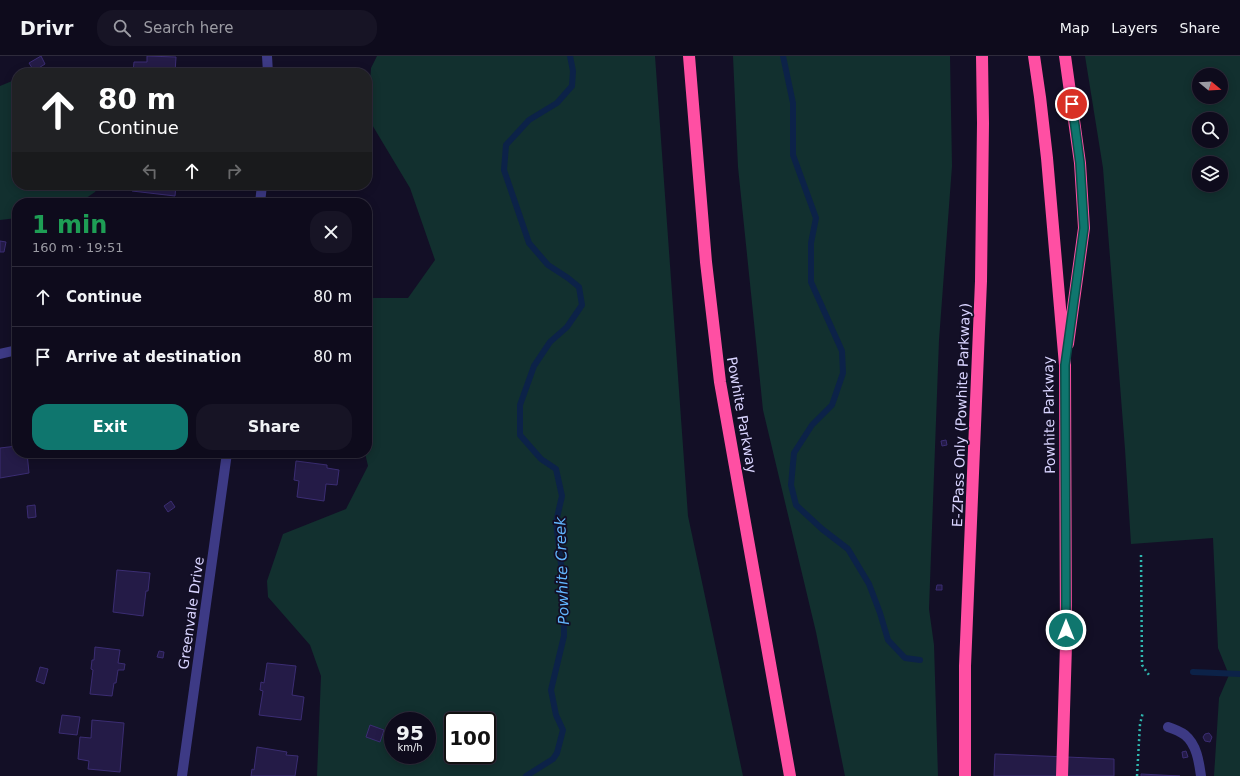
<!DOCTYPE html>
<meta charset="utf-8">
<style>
:root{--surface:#0e0b1c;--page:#171425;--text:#f1f3f6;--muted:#9b9ba3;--line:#2e2b3b;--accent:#0f766e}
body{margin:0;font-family:"DejaVu Sans",sans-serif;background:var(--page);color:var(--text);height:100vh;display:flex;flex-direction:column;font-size:15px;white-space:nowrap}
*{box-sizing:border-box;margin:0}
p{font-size:13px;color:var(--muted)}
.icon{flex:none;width:22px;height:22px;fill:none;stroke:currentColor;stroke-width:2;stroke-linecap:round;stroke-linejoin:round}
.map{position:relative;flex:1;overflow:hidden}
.sheet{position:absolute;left:12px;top:142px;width:360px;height:260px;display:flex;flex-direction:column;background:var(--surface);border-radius:16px;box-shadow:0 2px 10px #0003,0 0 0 1px var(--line)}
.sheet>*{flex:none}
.top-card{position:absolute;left:12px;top:12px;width:360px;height:122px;border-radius:16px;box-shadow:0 2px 10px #0003,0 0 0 1px var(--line);background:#202124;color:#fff;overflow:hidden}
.needle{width:26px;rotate:108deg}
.tools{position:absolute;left:1192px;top:12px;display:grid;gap:8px}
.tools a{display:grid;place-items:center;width:36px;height:36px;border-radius:50%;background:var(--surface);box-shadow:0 2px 10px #0003,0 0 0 1px var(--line);font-size:20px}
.speed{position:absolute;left:384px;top:656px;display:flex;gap:8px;font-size:20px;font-weight:700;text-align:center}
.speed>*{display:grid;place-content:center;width:52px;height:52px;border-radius:50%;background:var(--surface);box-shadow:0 2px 10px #0003,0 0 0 1px var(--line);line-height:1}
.speed small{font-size:10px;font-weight:400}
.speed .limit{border:2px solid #111;border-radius:6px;background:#fff;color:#111}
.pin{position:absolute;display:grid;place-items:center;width:34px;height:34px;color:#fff;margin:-17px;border:2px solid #fff;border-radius:50%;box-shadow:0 1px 4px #0007}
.me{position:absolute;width:44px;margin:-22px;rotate:0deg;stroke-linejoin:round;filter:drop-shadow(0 0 3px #0008)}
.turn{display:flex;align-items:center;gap:14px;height:84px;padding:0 20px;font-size:18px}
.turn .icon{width:52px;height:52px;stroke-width:2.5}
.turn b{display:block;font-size:28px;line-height:34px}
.lanes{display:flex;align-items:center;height:38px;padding:0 20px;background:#0003;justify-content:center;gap:20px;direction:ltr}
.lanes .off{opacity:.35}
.round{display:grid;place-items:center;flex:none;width:42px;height:42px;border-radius:16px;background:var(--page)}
.head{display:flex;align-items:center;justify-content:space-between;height:68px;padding:0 20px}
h1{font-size:24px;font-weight:700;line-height:30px;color:#1e9e55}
.action{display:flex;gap:8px;margin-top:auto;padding:8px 20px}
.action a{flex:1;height:46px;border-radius:16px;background:var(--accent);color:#fff;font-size:16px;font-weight:700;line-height:46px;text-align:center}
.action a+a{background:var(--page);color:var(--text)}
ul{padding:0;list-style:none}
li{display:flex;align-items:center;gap:12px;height:60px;padding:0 20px;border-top:1px solid var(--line)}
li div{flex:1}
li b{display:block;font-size:15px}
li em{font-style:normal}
header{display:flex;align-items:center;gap:24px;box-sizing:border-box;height:56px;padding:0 20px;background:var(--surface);border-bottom:1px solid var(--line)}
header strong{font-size:19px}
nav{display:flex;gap:22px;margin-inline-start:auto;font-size:14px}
.search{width:280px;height:36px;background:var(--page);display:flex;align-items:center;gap:10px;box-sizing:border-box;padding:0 14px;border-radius:16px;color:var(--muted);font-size:15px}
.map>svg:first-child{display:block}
</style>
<header>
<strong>Drivr</strong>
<div class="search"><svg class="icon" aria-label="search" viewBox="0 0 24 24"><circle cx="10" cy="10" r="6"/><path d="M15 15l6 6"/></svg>Search here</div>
<nav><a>Map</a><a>Layers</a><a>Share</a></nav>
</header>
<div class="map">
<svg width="1240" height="720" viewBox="0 0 1240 720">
<rect width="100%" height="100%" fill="#130f26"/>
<path fill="#12302f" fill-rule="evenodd" d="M377,0H655L688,460L743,720H317L321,620L310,589L268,541L267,525L283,478L346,453L368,410L365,397H367V242H408L435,204L410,132L368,62L371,12ZM393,665H427V699H393ZM453,665H487V699H453Z
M733,0H950L952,110L939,284L929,553L934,589L938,720H845L816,576L763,354L738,111Z
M1085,0H1240V720H1214L1219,642L1229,619L1218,592L1213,482L1131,488L1125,393L1103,112ZM1199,19H1221V41H1199ZM1199,63H1221V85H1199ZM1199,107H1221V129H1199Z
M47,12L79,14L82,17H34Z
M17,23V129H99L95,136L79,147H17V162L0,164V30Z"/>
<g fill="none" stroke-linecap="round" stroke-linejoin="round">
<path stroke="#0c2248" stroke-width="6" d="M783,0L793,47V99L816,162L811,187V226L842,295L843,317L832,349L812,369L794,397L791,429L796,449L822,473L848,493L869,528L880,557L888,584L905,602L920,604
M1193,616L1240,618
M526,720L553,703L557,697L563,674L556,659L551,634L564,580V533L556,466L562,440L556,413L541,403L520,379V349L534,310L550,286L567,271L582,249L579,231L568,222L548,209L529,187L504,114L506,89L529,64L557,47L572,30L573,15L570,0"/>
</g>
<path fill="#241b47" stroke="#3b2d73" d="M41,0L45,8L34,15L29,7Z
M147,0L176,1L175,17L133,16L134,6H147Z
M133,129H176L175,140L132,135Z
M0,185L6,186L4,196H0Z
M946,384L947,389L942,390L941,385Z
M17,390V397H27L29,417L0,422V392Z
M296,405L327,409V412L339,414L337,429L326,428L324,445L297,441L299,425L294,424Z
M171,445L175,451L168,456L164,450Z
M35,449L36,461L28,462L27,450Z
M117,514L150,517L148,535H146L143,560L113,556Z
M937,529H942V534H936Z
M95,591L120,594L118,607L125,608L124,614H118L116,627H114L112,640L90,638L93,614L91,613L92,604H94Z
M159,595L164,596L163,602L157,601Z
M267,607L296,610L292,639L304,641L301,664L259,659L263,635L260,634L261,626L264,627Z
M40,611L48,613L44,628L36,625Z
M62,659L80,661L77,679L59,677Z
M92,664L124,667L120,716L88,713L89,705L78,703L80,681L91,682Z
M370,669L384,674L380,686L366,681Z
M1209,677L1212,681L1210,686L1205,685L1203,681L1205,678Z
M257,691L287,696L286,699L298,700L295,720H251L252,713L254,714Z
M1186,695L1188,701L1183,702L1182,696Z
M995,698L1114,703V720H994Z
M1141,718L1180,720H1141Z"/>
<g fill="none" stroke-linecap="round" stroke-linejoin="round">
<path stroke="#2fb8b0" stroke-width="2.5" stroke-dasharray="2 3" stroke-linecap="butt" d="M1141,499L1142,609L1149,619
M1137,720L1140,668L1143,656"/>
<path stroke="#3d3a85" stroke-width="10" d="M1168,671C1174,673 1181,676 1185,679C1197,689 1199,706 1201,720"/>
<path stroke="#3d3a85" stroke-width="10" d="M267,0L268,17
M260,147L262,129
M0,298L17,294
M182,720L227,397"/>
<path stroke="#ff4fa3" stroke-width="12" d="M689,0L706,206L720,326L790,720
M1034,0L1040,41L1047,102L1065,309L1066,589L1062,720
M1065,0L1080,107L1084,172L1068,288
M965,720V610L981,225L983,67L982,0"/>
</g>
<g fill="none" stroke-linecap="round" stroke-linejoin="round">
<g stroke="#0a4d48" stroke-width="10">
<path id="route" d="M1066,574L1065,309L1084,172L1080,107L1072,48"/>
</g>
<use href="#route" stroke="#0f766e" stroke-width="7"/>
</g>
<g text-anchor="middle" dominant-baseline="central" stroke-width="3.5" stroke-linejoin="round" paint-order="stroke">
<g font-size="14" fill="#d9d4ff" stroke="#130f26">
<text transform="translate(742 359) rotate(80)">Powhite Parkway</text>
<text transform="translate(961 359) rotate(-88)">E-ZPass Only (Powhite Parkway)</text>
<text transform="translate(1049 359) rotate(-91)">Powhite Parkway</text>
<text transform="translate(191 557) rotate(-82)">Greenvale Drive</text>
</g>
<g font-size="15" font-style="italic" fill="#62b6ff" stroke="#130f26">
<text transform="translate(562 515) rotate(-92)">Powhite Creek</text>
</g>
</g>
</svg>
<div class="tools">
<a><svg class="needle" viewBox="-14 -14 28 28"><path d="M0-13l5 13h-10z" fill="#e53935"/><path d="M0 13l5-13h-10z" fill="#9b9ba3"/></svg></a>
<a><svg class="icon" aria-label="search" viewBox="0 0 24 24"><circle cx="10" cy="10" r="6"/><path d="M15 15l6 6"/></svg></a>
<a><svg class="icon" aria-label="layers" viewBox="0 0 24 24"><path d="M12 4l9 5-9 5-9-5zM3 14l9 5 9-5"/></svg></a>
</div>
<div class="speed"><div>95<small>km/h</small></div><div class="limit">100</div></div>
<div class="pin" style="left:1072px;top:48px;background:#d93025"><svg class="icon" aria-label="arrive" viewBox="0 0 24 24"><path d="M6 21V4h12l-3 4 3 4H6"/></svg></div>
<svg class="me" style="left:1066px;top:574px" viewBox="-20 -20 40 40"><circle r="17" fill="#0f766e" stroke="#fff" stroke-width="3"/><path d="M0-11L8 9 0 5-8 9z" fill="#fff"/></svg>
<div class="top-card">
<div class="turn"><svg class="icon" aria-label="ahead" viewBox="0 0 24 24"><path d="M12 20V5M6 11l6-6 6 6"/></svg><div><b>80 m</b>Continue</div></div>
<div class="lanes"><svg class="icon off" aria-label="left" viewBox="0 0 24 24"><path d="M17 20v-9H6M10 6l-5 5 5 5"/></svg><svg class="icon" aria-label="ahead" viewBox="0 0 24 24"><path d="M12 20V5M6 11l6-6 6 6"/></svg><svg class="icon off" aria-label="right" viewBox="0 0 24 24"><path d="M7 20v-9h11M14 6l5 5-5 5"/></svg></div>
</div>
<section class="sheet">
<div class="head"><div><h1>1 min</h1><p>160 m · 19:51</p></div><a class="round"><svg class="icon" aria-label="close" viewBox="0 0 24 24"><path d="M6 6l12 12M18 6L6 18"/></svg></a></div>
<ul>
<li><svg class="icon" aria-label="ahead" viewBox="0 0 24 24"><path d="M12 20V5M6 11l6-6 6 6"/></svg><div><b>Continue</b></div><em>80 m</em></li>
<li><svg class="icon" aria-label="arrive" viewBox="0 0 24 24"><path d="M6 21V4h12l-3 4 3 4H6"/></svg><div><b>Arrive at destination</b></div><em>80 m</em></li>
</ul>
<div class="action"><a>Exit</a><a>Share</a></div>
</section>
</div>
